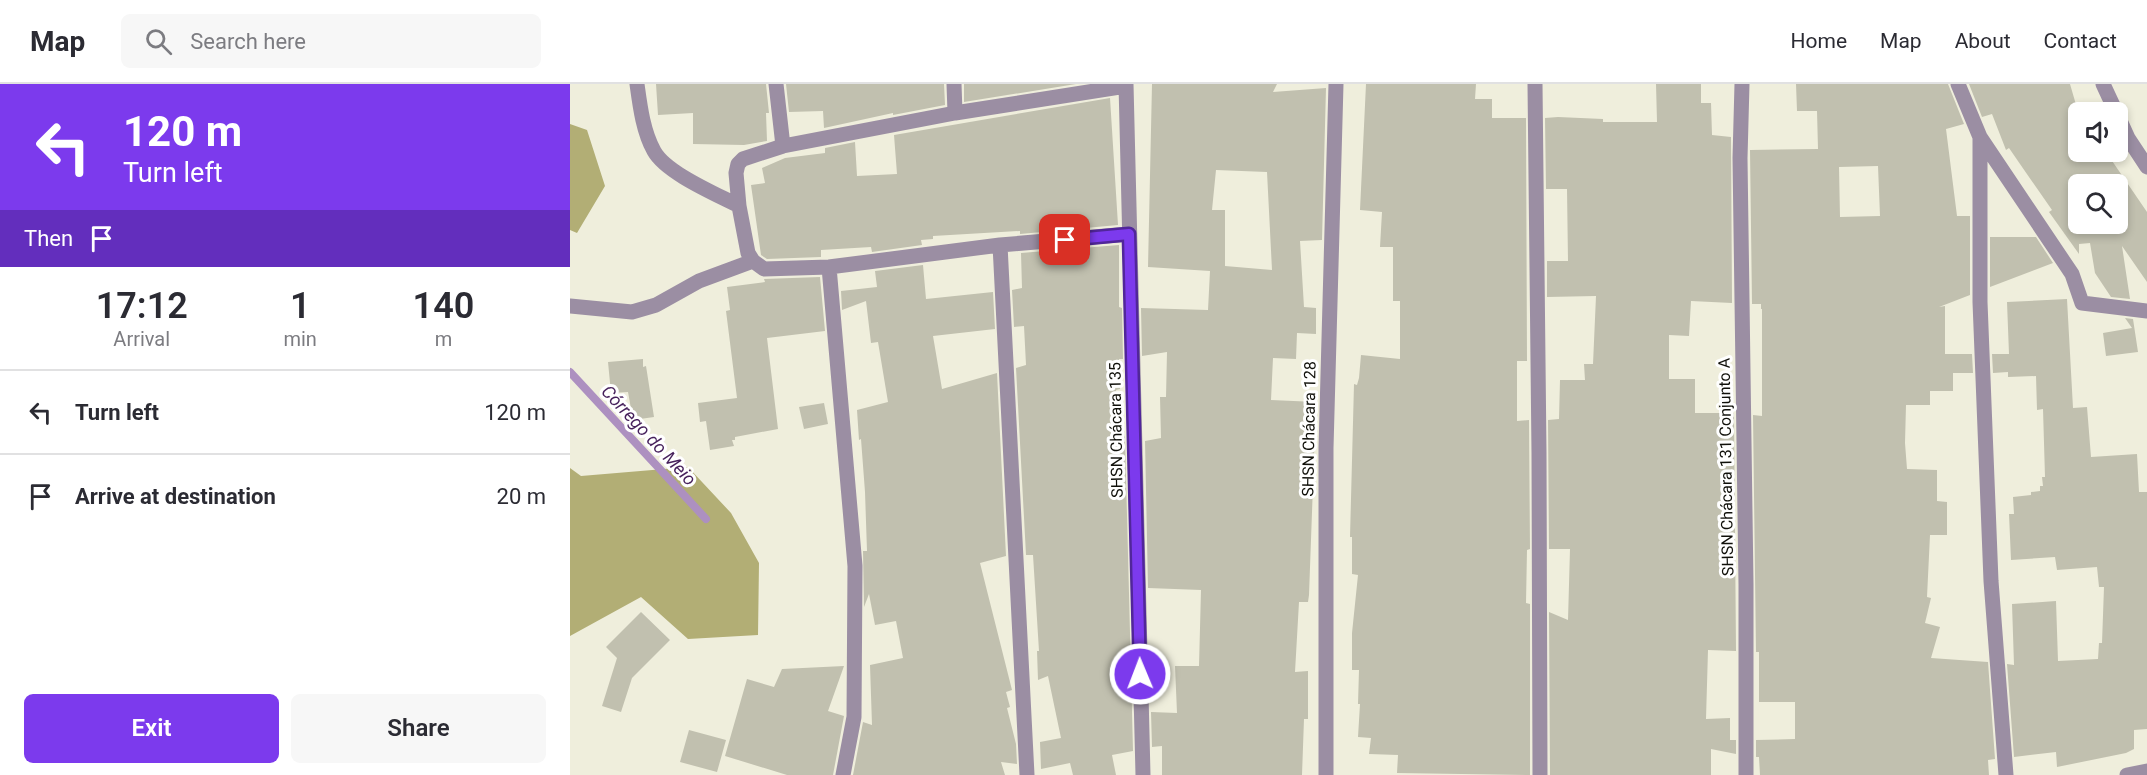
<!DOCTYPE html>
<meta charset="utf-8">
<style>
:root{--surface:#fff;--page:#f7f7f7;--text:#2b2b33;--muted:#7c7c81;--line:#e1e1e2;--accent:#7c3aed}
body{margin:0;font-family:Roboto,sans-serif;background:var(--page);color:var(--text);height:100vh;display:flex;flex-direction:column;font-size:22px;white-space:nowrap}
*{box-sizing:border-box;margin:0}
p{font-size:20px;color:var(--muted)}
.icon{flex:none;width:33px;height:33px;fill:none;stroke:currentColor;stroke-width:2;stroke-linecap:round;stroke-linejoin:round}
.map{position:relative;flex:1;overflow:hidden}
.side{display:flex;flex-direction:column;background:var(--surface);width:570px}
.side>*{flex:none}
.top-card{background:#7c3aed;color:#fff;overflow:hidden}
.controls{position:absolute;left:1498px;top:18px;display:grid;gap:12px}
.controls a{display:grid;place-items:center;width:60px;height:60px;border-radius:9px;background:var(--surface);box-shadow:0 3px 9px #0003;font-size:30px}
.pin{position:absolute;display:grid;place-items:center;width:51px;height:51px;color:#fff;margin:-26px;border-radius:12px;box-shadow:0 3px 9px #0006}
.me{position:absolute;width:66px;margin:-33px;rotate:359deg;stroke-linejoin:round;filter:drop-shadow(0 0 4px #0008)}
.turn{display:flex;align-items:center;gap:21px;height:126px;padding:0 24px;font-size:27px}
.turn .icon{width:78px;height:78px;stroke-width:2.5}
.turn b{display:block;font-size:42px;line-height:51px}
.then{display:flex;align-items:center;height:57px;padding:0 24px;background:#0003;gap:12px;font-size:22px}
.eta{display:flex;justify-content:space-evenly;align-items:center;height:102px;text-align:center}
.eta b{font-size:36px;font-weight:600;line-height:42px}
.button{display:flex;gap:12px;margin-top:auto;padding:12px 24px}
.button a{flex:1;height:69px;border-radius:9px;background:var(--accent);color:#fff;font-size:24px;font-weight:600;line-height:69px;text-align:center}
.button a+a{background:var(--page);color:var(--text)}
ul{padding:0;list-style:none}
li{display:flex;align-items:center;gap:18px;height:84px;padding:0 24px;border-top:2px solid var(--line)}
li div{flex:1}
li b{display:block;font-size:22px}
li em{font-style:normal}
header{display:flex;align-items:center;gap:36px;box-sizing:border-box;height:84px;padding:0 30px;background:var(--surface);border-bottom:2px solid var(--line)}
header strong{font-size:28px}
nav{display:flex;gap:33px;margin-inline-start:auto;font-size:21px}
.search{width:420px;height:54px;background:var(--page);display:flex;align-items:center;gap:15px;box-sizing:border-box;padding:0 21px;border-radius:9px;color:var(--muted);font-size:22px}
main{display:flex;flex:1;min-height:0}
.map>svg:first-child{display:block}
</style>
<header>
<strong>Map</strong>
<div class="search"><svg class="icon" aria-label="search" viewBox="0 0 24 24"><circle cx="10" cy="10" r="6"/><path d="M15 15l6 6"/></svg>Search here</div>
<nav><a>Home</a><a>Map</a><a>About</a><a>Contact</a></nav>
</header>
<main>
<section class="side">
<div class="top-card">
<div class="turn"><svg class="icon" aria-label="left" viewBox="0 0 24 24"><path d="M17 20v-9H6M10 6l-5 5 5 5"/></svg><div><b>120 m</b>Turn left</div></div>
<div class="then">Then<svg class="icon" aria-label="arrive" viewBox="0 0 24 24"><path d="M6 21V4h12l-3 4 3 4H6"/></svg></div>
</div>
<div class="eta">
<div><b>17:12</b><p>Arrival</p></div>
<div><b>1</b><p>min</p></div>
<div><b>140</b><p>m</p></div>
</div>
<ul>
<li><svg class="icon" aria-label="left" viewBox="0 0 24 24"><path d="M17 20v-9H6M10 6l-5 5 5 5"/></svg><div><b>Turn left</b></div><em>120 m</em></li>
<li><svg class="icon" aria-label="arrive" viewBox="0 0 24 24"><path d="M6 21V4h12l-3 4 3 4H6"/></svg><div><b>Arrive at destination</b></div><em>20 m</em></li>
</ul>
<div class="button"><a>Exit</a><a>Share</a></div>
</section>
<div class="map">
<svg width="1577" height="691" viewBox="0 0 1577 691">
<rect width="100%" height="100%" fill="#efeedc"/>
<path fill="#b2ae75" d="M0,40L17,46L35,102L7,149L0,146Z
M118,383L161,429L189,479L188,551L118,555L71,513L0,552V384L11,392Z"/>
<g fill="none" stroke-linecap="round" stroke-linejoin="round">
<path stroke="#ad90c0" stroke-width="8" d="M0,288L136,435"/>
</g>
<path fill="#c1c0af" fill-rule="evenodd" d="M86,0H196L199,29H196L197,57L174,61L123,60V29L88,31Z
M216,0H374L375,21L323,31V29L254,44L253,27L219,28Z
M394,0H506L394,18Z
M582,0H707L703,8L756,4L752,156L730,157L734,223L746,224V250L727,249L726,275L703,274L701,316L746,318L739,511L738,518H729L725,588L738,587V635H734L732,691H592V662L582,663L581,628L607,629L605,582H629L631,506L578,504L575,357L591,354L590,313H596L597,268L572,272L571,224L638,226L640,187L578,183ZM646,86L697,88L702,186L655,182V126H642Z
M796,0H906L905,15H922V34H956L957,277H947V337L959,336L960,465L957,466L956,519L960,520V691L827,689L828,671L799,670L801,654L788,653L790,620H788L789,586H782V549L788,491L782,490V453H780L784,300L787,301L789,294L791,271L830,275V217H823V163H810L812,128L790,126Z
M1086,0H1131V19H1141L1142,51L1161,53L1162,219L1121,217L1119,252L1099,251V295H1125V329H1164L1166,567L1138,566L1136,635L1160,634V656H1166V670L1141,665V691H980L979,528L998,536L1000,465H979L978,336L989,335L990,296H1015L1014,280H1023L1026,212L977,213V177H998L997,105H976L975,34L988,33L1033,35V38H1087Z
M1226,0H1378L1394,40L1376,45L1387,132H1400V211L1369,223L1375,222V270H1402L1403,289H1383V307H1360V321H1336L1335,359L1337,385L1367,386V417L1377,418V451H1360L1357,513L1361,514L1355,539L1370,543L1361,574L1418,578L1425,675L1418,676L1419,691H1190L1189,673H1186V656L1225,655V618H1189V568H1186L1183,331L1192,332V225H1191V220H1182L1180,66L1248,65L1247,27H1227ZM1308,82L1310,132L1270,133L1269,83Z
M1399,0H1500L1509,31V68H1536L1577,128V198L1552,162L1560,215L1541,213L1525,189L1520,159L1509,160V170L1479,128L1482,126L1450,80L1439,64L1436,66L1422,30L1412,33ZM1509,100H1548V140H1509Z
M540,14L548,141L450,150V147L363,152V155L351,156L352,161L302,168L301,163L251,166V173L197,175L191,171L181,101L195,99L192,84L215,74L255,69V64L285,58L287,92L327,90L324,51Z
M1420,153H1466L1483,179L1420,203Z
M549,161V223L552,224L553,275H549L550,305L546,306L555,352L563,667L542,671L546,691H503L500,679L471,685L470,658L491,654L478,592L468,596L467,567H469L463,471H456L446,284L456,281L454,242L444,243L442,206L452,204L451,169Z
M353,181L356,215L423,208L425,245L363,252L372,305L427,289L436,472L410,479L442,606L436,608L440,623L437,624L446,660L447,680L431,678L435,691H283L293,638L302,641L300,581L333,574L326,537L305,541L299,510L294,523L293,467H297L295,408L291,355L289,356L287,326L318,318L308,258L301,259L296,217L272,226L271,207L307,203L305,187Z
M250,193L255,247L197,254L208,345L165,353V356H162L164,362L140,366L136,337L130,338L128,319L167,314L156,227L160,226L157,203L195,198L194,195Z
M1497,215L1503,324L1517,323L1521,373L1567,370L1569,408H1577V645L1564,646V665L1556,669L1487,683L1486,668L1444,673L1437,580L1444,581L1442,520L1486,517L1488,577L1528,575L1529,559H1532L1534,503H1529L1527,483L1487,486L1485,473L1441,476L1439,430H1444L1443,413L1461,411V408L1470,407V402H1473L1472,393H1475L1473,325L1467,326L1466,292L1438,293V288L1423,289L1422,270H1439L1437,218Z
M1555,234L1563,235L1568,268L1536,272L1533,249L1562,244Z
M73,275V283L76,282L84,333L63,336L58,308L41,309L38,278Z
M254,319L258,340L234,345L229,323Z
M71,528L100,556L62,594L51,628L32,622L47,574L36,563Z
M274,582L258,627L274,632L263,691H217L155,672L177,595L204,603L212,585Z
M119,646L156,656L147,688L110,678Z"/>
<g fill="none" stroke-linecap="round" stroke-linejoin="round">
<path stroke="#9b8ea3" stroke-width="15" d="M67,0C70,22 73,47 84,67C96,89 146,110 169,122
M206,0L213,62
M384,0L385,29
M556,0L573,691
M965,0L969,369L970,691
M1172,0L1170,74L1176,500V691
M1388,0L1410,53L1502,190L1512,219L1577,227
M556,2L385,29L213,62L173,75L168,80L166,89L169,122L178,169L183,177L194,185L259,183L430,161L559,150
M1410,53V218L1421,497L1436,691
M430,161L457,691
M259,183L285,482L284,633L273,691
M0,222L62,228L86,221L129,197L183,177
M756,691V364L766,0
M1557,691L1577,687"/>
<path stroke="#9b8ea3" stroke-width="15" d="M1533,0L1546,28
M1548,32L1558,54L1577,83"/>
</g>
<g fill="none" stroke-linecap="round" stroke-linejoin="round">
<g stroke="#51269a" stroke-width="15">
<path id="route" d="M495,156L559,150L570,590"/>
</g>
<use href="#route" stroke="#7c3aed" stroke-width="10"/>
</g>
<g text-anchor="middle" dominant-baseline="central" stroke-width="6" stroke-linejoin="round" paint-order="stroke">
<g font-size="16" fill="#10100a" stroke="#fff">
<text transform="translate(739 345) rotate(-89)">SHSN Chácara 128</text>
<text transform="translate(546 346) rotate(-91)">SHSN Chácara 135</text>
<text transform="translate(1156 383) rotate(-91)">SHSN Chácara 131 Conjunto A</text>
</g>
<g font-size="18" font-style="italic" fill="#451f5a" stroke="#fff">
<text transform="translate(79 351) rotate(47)">Córrego do Meio</text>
</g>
</g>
</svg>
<div class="controls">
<a><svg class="icon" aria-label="sound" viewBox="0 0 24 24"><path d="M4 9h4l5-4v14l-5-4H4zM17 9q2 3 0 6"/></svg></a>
<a><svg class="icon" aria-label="search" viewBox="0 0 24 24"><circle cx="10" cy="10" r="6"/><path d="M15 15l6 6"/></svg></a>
</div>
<div class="pin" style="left:495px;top:156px;background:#d93025"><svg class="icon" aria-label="arrive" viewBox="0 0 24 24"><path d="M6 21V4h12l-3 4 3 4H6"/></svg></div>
<svg class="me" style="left:570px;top:590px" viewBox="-20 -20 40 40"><circle r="17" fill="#7c3aed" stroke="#fff" stroke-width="3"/><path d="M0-11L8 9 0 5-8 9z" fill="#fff"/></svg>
</div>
</main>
